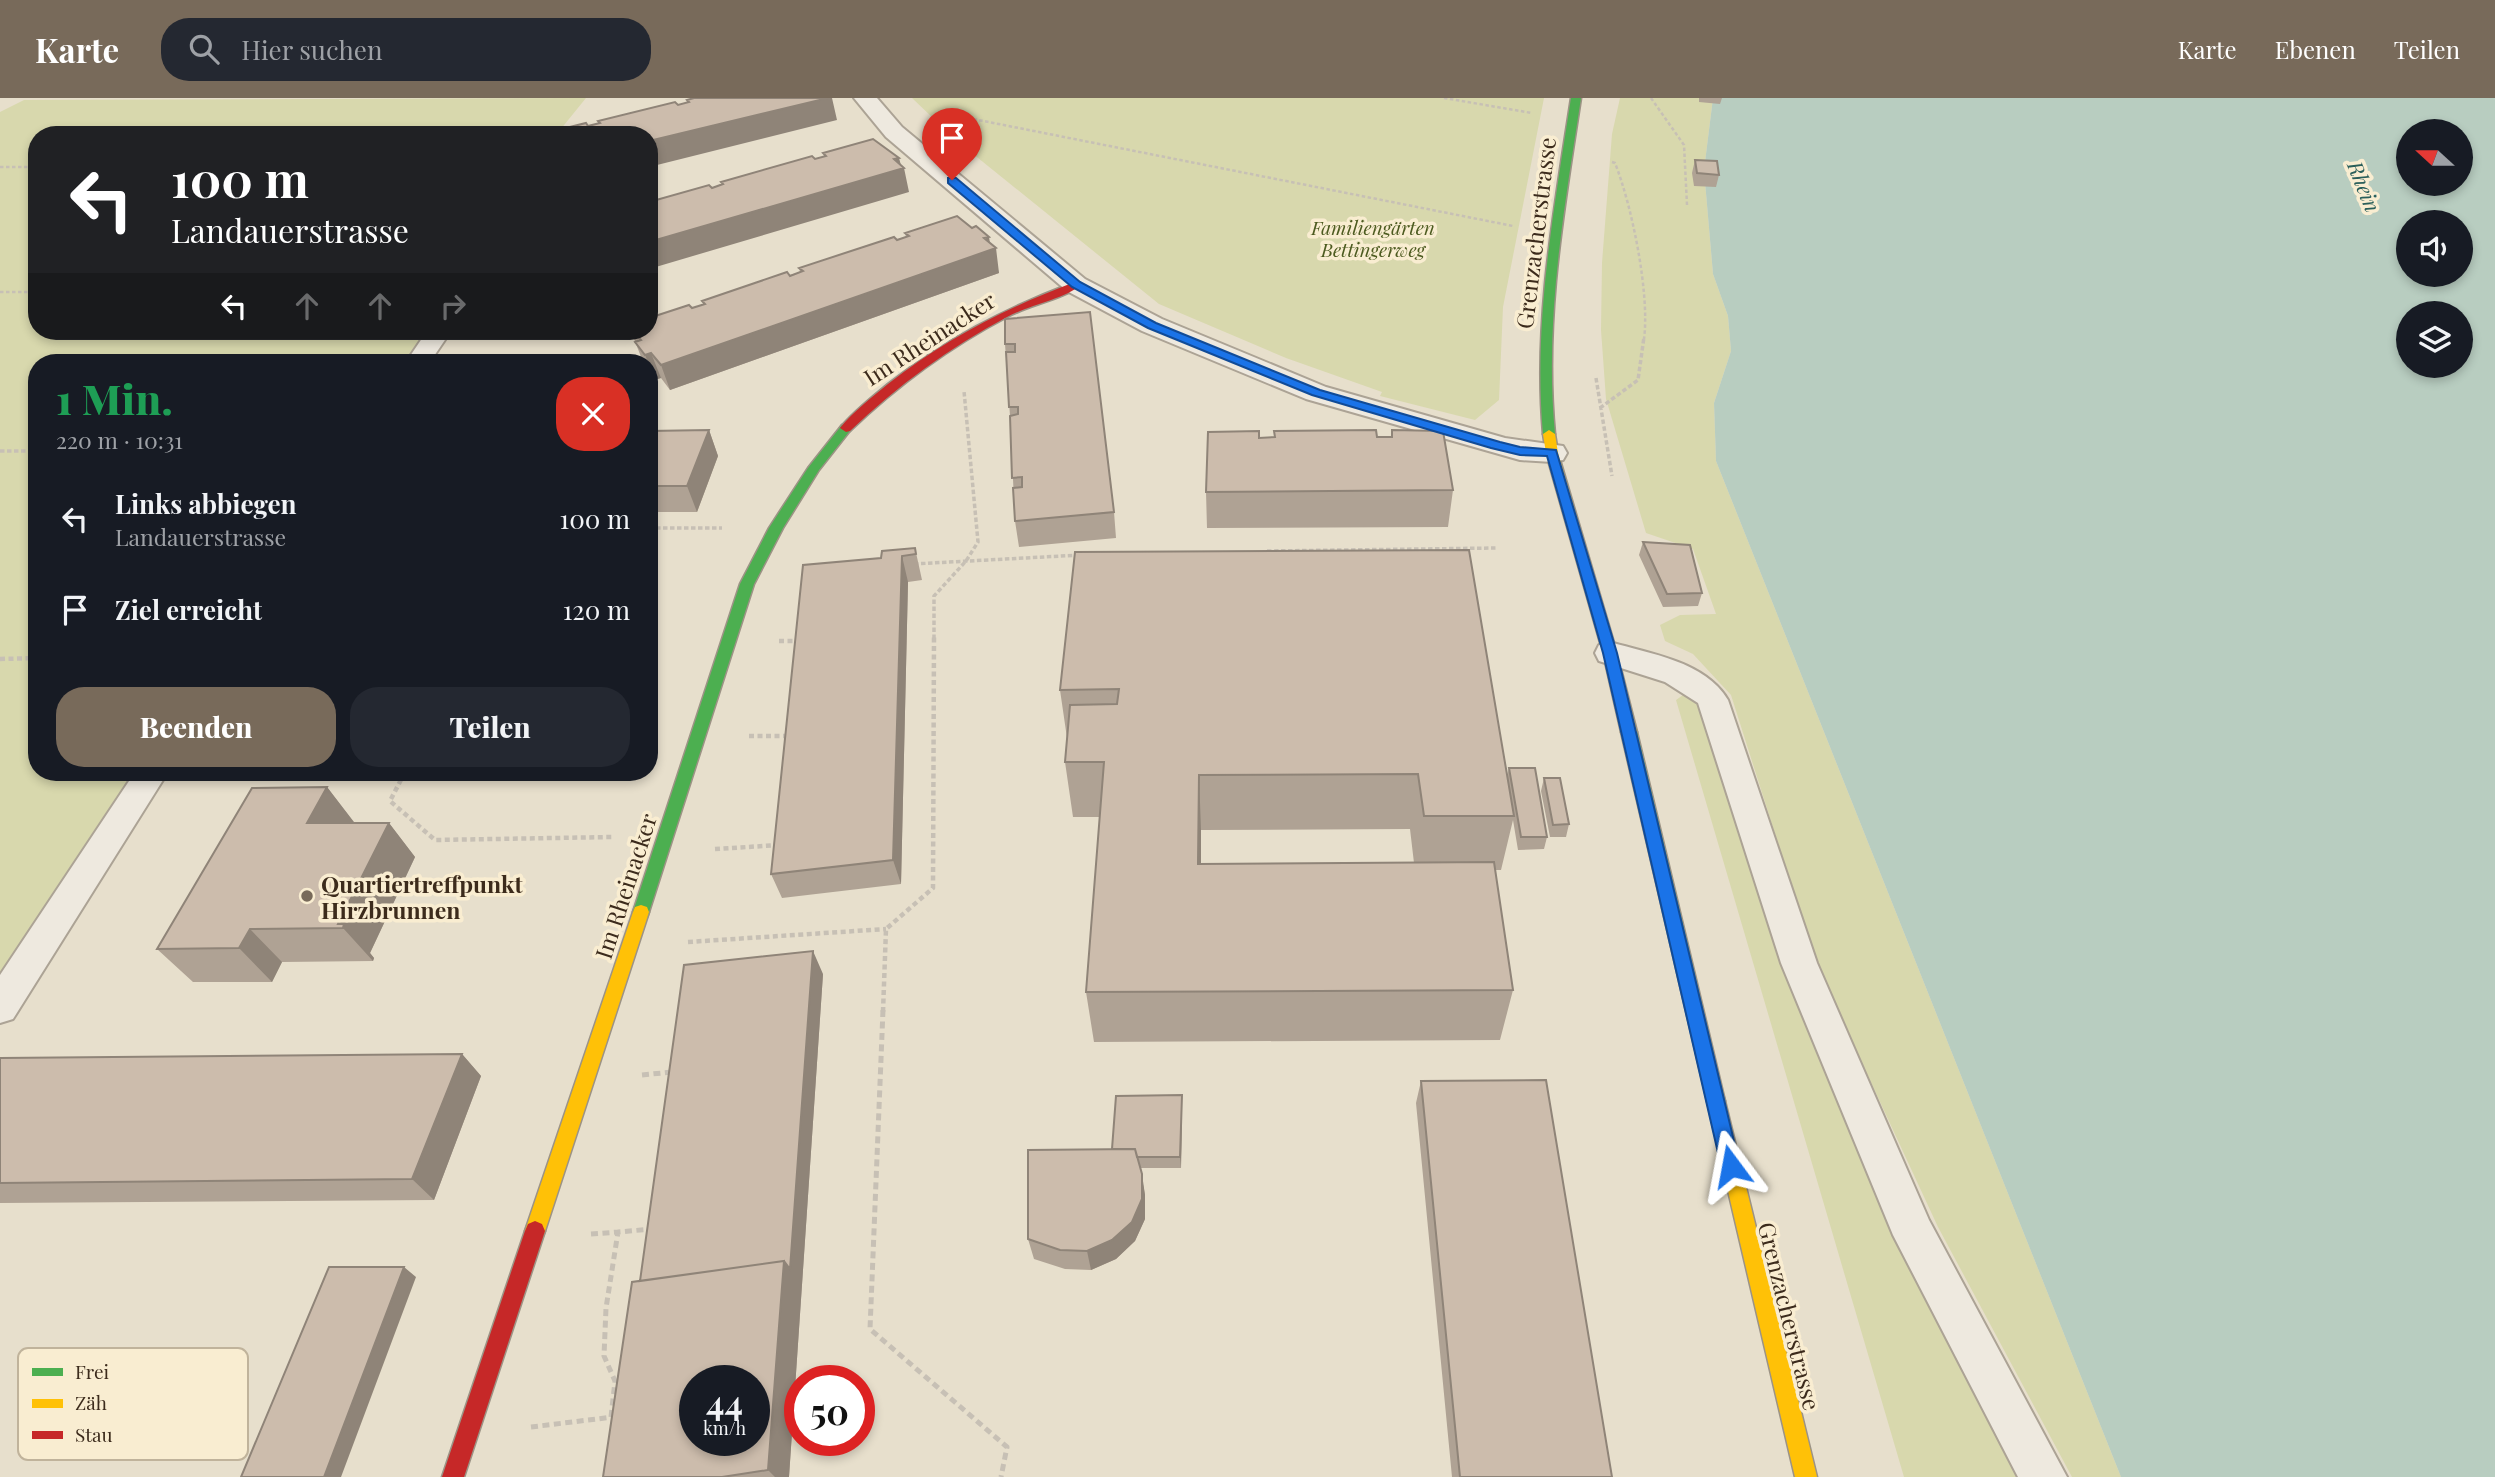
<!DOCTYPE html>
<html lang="de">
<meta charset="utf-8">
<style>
:root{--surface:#171b24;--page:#242831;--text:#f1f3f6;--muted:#9ea1a6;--accent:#786a5a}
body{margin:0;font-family:"Playfair Display",serif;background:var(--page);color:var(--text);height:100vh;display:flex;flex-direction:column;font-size:26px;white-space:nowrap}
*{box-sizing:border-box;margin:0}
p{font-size:23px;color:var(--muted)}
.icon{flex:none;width:38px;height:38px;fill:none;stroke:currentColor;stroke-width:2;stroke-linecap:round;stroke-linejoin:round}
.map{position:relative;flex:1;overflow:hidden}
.details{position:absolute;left:28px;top:256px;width:630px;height:427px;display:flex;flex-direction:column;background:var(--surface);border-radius:28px;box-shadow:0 4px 10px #0003}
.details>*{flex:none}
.guide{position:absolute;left:28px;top:28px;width:630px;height:214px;border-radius:28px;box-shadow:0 4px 10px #0003;background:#202124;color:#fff;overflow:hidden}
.needle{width:46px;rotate:291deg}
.fabs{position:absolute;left:2396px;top:21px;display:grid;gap:14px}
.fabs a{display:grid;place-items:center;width:77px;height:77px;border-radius:50%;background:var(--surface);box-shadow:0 4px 10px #0003;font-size:35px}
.speed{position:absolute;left:679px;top:1267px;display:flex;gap:14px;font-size:35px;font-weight:700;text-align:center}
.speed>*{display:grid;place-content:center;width:91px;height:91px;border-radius:50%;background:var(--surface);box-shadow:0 4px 10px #0003;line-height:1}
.speed small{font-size:18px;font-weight:400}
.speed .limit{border:10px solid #d22;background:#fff;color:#111}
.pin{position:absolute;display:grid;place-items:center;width:60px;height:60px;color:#fff;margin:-72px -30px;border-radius:50% 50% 50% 0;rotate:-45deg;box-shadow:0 0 7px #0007}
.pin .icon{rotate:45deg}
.me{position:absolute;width:77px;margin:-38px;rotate:347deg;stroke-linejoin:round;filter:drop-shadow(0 0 5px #0008)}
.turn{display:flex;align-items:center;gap:24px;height:147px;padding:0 28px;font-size:32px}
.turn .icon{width:91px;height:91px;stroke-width:2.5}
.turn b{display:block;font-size:49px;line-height:60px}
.lanes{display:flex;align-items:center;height:66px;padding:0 28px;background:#0003;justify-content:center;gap:35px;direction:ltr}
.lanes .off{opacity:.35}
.round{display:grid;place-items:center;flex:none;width:74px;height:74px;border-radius:28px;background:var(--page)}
.headline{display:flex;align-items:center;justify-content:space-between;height:119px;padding:0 28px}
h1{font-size:42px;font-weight:800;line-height:52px;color:#1e9e55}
.action{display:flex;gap:14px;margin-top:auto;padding:14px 28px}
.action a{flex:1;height:80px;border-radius:28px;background:var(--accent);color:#fff;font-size:28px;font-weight:800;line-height:80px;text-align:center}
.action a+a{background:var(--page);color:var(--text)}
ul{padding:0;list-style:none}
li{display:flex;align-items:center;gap:21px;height:91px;padding:0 28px}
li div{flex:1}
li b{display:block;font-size:26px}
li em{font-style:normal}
header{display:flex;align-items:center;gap:42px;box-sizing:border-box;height:98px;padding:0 35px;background:var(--accent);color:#fff}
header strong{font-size:33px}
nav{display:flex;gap:38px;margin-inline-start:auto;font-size:24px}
.search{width:490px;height:63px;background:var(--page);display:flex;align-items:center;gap:18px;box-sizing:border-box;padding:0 24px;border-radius:28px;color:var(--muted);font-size:26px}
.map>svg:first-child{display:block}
</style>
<header>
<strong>Karte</strong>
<div class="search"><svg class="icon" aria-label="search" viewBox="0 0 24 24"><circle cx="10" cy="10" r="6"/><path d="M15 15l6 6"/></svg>Hier suchen</div>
<nav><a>Karte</a><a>Ebenen</a><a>Teilen</a></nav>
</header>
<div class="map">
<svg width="2495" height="1379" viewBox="0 0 2495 1379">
<rect width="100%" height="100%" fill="#e7dfcc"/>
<path fill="#d8d8ad" d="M586,0L556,37H37V233H428L409,264H37V674H143L0,886V14L24,2Z
M912,0H1544L1503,209L1499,302L1475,322L1380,298L1382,294L1286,260L1159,206L957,43Z
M1620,0H1713L1704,72L1713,176L1728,218L1731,253L1714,305L1716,363L2121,1379H2072L1938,1129L1817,868L1731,597L1693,556L1665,543L1660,527L1680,517L1716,516L1693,451L1646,435L1606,301L1601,232L1602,165L1612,36Z
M1683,597H1689L1701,608L1785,876L1896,1139L2022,1379H1904L1676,602Z"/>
<path fill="#b8cdc0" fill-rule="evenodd" d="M1713,0H2495V1379H2121L1716,363L1714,305L1731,253L1728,218L1713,176L1704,72ZM2408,33H2460V86H2408ZM2408,124H2460V177H2408ZM2408,215H2460V268H2408Z"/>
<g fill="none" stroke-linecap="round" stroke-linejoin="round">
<g stroke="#aca395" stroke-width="4">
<path id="lane" d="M427,233H451L430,264H406Z
M1610,544C1650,556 1705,563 1728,602L1817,865L1929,1122L2067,1379H2018L1893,1137L1781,865L1698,605L1665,584L1599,563L1595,555L1599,547Z
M135,674H168L13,921L0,925V877Z"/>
</g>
<g stroke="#aca395" stroke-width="4">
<path id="street" d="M854,0H877L902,29L1085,181L1162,221L1326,289L1505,340L1563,348L1567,355L1563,362L1552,364L1520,362L1306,301L1142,233L1067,193L886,39Z"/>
</g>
<g stroke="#9c9385" stroke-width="3">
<path id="fast" d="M1571,0H1581C1564,112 1544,222 1555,336L1549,340L1543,336C1533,222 1554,112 1571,0Z
M846,326L852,330L819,372L783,430L754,486L649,814L647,819L641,821L635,819L633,814L740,486L769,430L808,370L842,327Z
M1629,628L1637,634L1725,1003L1723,1009L1716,1012L1709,1009L1707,1003L1621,634Z"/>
</g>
<g stroke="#9c9385" stroke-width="3">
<path id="slow" d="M1549,332L1555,336L1558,355L1617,555L1637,634L1629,640L1621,634L1603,555L1546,355L1543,336Z
M641,807L647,809L649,814L545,1133L542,1140L535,1143L528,1140L525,1133L633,814L635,809Z
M1716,994L1723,997L1725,1003L1817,1379H1795L1707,1003L1709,997Z"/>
</g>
<g stroke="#9c9385" stroke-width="3">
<path id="jam" d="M1072,185L1081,187C1064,201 1029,207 1007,219C950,249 897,288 850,333L846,334L840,330C853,314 871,300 888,286C946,241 1004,211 1072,185Z
M535,1123L542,1126L545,1133L464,1379H442L525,1133L528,1126Z"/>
</g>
<path stroke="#c7c0b5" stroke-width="2.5" stroke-dasharray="3.5 2.5" stroke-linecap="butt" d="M1444,0L1532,15
M1651,0L1684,47L1687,107
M938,14L1513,128
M1612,64L1615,65C1632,108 1650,196 1644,241
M0,69H37
M0,194H37"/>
<path stroke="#c7c0b5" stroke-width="3.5" stroke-dasharray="4.5 2.5" stroke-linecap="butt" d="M1596,280L1612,378
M1600,310L1638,282L1644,239
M0,353H37
M649,430H722
M1267,453L1496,450
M914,466L1080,457
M934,541V498L966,463L978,444L964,293"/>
<path stroke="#c7c0b5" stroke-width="4.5" stroke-dasharray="5 3.5" stroke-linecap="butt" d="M779,543H798
M0,561L37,560
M749,638H789
M405,674L390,703L435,742L612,739
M715,751L780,747
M688,844L886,831
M883,914L886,831L933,790L934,539"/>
<path stroke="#c7c0b5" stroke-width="5" stroke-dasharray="7 4.5" stroke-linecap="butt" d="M883,912L870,1231L1007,1349L1001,1379
M642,977L672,974
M591,1136L618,1134
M611,1319L615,1283L604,1258L606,1210L618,1134L652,1131
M531,1329L613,1319"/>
<use href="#lane" fill="#eee9df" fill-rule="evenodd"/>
<use href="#street" fill="#eee9df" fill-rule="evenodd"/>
<use href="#fast" fill="#4caf50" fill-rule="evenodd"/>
<use href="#slow" fill="#ffc107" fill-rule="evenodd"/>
<use href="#jam" fill="#c62828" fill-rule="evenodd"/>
</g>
<path fill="#afa294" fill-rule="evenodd" d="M1699,0H1722L1720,6L1699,4Z
M1695,62L1719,77L1716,89L1694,88L1692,75Z
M905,135L990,146L999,175L670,292L661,280L654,282L649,275V264H643L631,233H649L692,210L704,207L702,203L800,174L799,170L906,139Z
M1005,221L1114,414L1116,440L1019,449L1015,423L1010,318L1005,246Z
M709,332L718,358L697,414H649V333Z
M1392,332L1453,392L1448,429L1207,430L1206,394L1274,339V333L1377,339H1392Z
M1643,444L1702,495L1698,508L1663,509L1639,457Z
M915,450L922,482L908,484L901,786L782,800L771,776L778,721L881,460Z
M1075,454L1507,678L1509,670L1547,739L1544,751L1518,752L1513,722L1501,772H1495L1513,892L1500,942L1094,944L1086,894L1100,719H1073L1065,664L1067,640L1060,592ZM1410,731L1414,765L1201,766V732Z
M1544,680L1569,726L1566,739H1550L1541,693Z
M327,689L354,725H389L415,759L370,855L374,860L373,863L282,864L272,884H193L157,851Z
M823,876L789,1379H603L640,1183Z
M462,956L481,978L434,1102L0,1105V960Z
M1421,983L1612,1379H1452L1416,1005Z
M1182,1008L1181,1070H1140L1145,1097V1121L1135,1143L1116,1161L1091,1172L1065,1171L1034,1161L1028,1141Z"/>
<path fill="#8f8478" d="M826,0H832L837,22L649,69V43Z
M899,60L902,71L904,70L909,94L649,171V144Z
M989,139L991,152L996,150L999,175L670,292L661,267Z
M651,255L661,280L654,282L649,269V264H648L645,257Z
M709,332L718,358L697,414L687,388Z
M902,458L908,484L901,786L893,762Z
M1199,677L1201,732V819L1198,766Z
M327,689L354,724L336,760L307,725Z
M389,725L415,759L370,855L374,860L373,863L343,830L338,826Z
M250,831L282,864L272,884L239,850Z
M813,853L823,876L789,1379H775L768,1372L784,1163Z
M462,956L481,978L434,1102L412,1081Z
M1182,997V1008L1181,1070L1180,1059Z
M1142,1076L1145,1097V1121L1135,1143L1116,1161L1091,1172L1087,1153Z
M404,1169L416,1179L341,1379H324Z"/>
<path fill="#ccbcac" stroke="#8f8478" stroke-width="2" fill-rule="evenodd" d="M694,0H828L649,43V37H547L546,35L586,25L588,28L600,25L598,23L675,4L678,7L689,4L687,2Z
M873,41L899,60L894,61L904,70L649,144V104L709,87L712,90L723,86L721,84L812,58L815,61L826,58L823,55Z
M1695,62L1717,63L1719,77L1697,75Z
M957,118L972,130L976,128L989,139L984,140L996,150L661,267L651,255L645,257L635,244L641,242L633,233H649V220L689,207L692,210L705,206L702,203L787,174L790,178L803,173L799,170L894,139L897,142L909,138L905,135Z
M1090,214L1114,414L1015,423L1013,390L1022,389V379L1012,380L1010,318L1018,316V309H1009L1006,254H1015V246H1005V221Z
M709,332L687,388H649V333Z
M1376,332L1377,339H1392V332L1443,333L1453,392L1206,394L1208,334L1259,333V340L1275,339L1274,333Z
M1643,444L1690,447L1702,495L1667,496Z
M915,450L916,456L902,458L893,762L771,776L803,467L881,460L882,453Z
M1469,452L1514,718H1424L1418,676L1199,677L1198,766L1494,764L1513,892L1086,894L1104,664H1065L1070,607L1117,606L1119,591L1060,592L1075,454Z
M1509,670H1535L1547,739H1521Z
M1544,680H1560L1569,726L1553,727Z
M327,689L307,725H389L338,826H344L343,830L250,831L239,850L157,851L252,690Z
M813,853L790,1171L784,1163L640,1183L684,867Z
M462,956L412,1081L0,1085V960Z
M1546,982L1612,1379H1460L1421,983Z
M1182,997L1180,1059H1137L1135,1051H1112L1116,998Z
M1135,1051L1142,1076V1101L1132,1124L1112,1142L1087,1153L1060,1152L1028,1141V1052Z
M784,1163L768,1372L722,1379H603L632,1184ZM695,1283H754V1342H695Z
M329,1169H404L324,1379H241Z"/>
<path fill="#1a73e8" stroke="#114b97" stroke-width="2" d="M948,80H956L1080,184L1156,225L1320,292L1500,344L1520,349L1556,352L1617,555L1740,1068L1737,1074L1731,1077L1724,1074L1721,1068L1603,555L1547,358L1520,357L1491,350L1312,297L1148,230L1072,189L948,85Z"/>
<circle fill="#786a5a" stroke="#f9edd1" stroke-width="2.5" cx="307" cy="798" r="7"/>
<g text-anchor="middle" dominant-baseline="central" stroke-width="7" stroke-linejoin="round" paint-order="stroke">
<g font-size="19" font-style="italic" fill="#4d5b20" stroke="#f9edd1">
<text x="1373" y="129">Familiengärten<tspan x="1373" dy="22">Bettingerweg</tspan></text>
</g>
<g font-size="21" font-style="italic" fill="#295e5a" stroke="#f9edd1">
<text transform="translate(2365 88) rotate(68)">Rhein</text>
</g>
<g font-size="23" fill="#3c2b1c" stroke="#f9edd1">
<text transform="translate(1535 135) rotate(-83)">Grenzacherstrasse</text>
<text transform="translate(929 240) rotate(-33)">Im Rheinacker</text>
<text transform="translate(625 788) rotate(-72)">Im Rheinacker</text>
<text transform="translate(1790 1218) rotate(76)">Grenzacherstrasse</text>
</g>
<g font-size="23" font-weight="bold" fill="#3c2b1c" stroke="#f9edd1" text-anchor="start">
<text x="321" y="785">Quartiertreffpunkt<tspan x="321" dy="26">Hirzbrunnen</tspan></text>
</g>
</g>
<rect x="18" y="1250" width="230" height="112" rx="10" fill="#f9edd1" stroke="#c0b39b" stroke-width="2"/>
<rect x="32" y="1270" width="31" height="8" fill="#4caf50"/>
<rect x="32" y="1301" width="31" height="9" fill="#ffc107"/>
<rect x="32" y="1333" width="31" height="8" fill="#c62828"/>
<g font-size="19" fill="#3c2b1c">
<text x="75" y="1281">Frei</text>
<text x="75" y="1312">Zäh</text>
<text x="75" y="1344">Stau</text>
</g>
</svg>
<div class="fabs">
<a><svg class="needle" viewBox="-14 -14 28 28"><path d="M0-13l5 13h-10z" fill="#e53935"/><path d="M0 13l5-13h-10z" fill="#9ea1a6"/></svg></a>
<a><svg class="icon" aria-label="sound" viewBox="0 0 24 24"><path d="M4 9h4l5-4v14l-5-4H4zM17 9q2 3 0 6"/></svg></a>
<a><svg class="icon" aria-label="layers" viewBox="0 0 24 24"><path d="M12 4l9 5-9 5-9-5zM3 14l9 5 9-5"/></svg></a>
</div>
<div class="speed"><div>44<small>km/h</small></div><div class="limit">50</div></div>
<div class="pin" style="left:952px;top:82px;background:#d93025"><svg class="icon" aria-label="arrive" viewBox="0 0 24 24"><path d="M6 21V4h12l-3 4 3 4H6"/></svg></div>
<svg class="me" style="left:1731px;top:1068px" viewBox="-20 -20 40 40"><path d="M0-17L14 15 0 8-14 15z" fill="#1a73e8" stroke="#fff" stroke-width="4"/></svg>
<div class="guide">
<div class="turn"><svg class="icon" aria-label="left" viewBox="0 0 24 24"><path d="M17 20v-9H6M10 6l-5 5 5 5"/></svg><div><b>100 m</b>Landauerstrasse</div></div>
<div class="lanes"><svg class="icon" aria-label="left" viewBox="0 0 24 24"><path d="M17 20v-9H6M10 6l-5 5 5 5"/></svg><svg class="icon off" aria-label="ahead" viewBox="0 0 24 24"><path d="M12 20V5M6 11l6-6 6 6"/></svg><svg class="icon off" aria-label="ahead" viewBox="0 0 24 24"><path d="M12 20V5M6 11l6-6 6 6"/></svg><svg class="icon off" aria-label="right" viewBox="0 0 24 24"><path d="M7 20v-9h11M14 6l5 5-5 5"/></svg></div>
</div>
<section class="details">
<div class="headline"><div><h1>1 Min.</h1><p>220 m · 10:31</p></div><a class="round" style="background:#d93025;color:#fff"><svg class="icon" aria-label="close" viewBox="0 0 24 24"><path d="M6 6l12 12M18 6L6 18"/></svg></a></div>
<ul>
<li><svg class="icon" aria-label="left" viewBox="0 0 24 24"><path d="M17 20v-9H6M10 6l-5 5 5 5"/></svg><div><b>Links abbiegen</b><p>Landauerstrasse</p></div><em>100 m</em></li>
<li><svg class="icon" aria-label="arrive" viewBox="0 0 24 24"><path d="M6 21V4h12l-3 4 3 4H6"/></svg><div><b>Ziel erreicht</b></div><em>120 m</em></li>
</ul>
<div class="action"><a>Beenden</a><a>Teilen</a></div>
</section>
</div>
